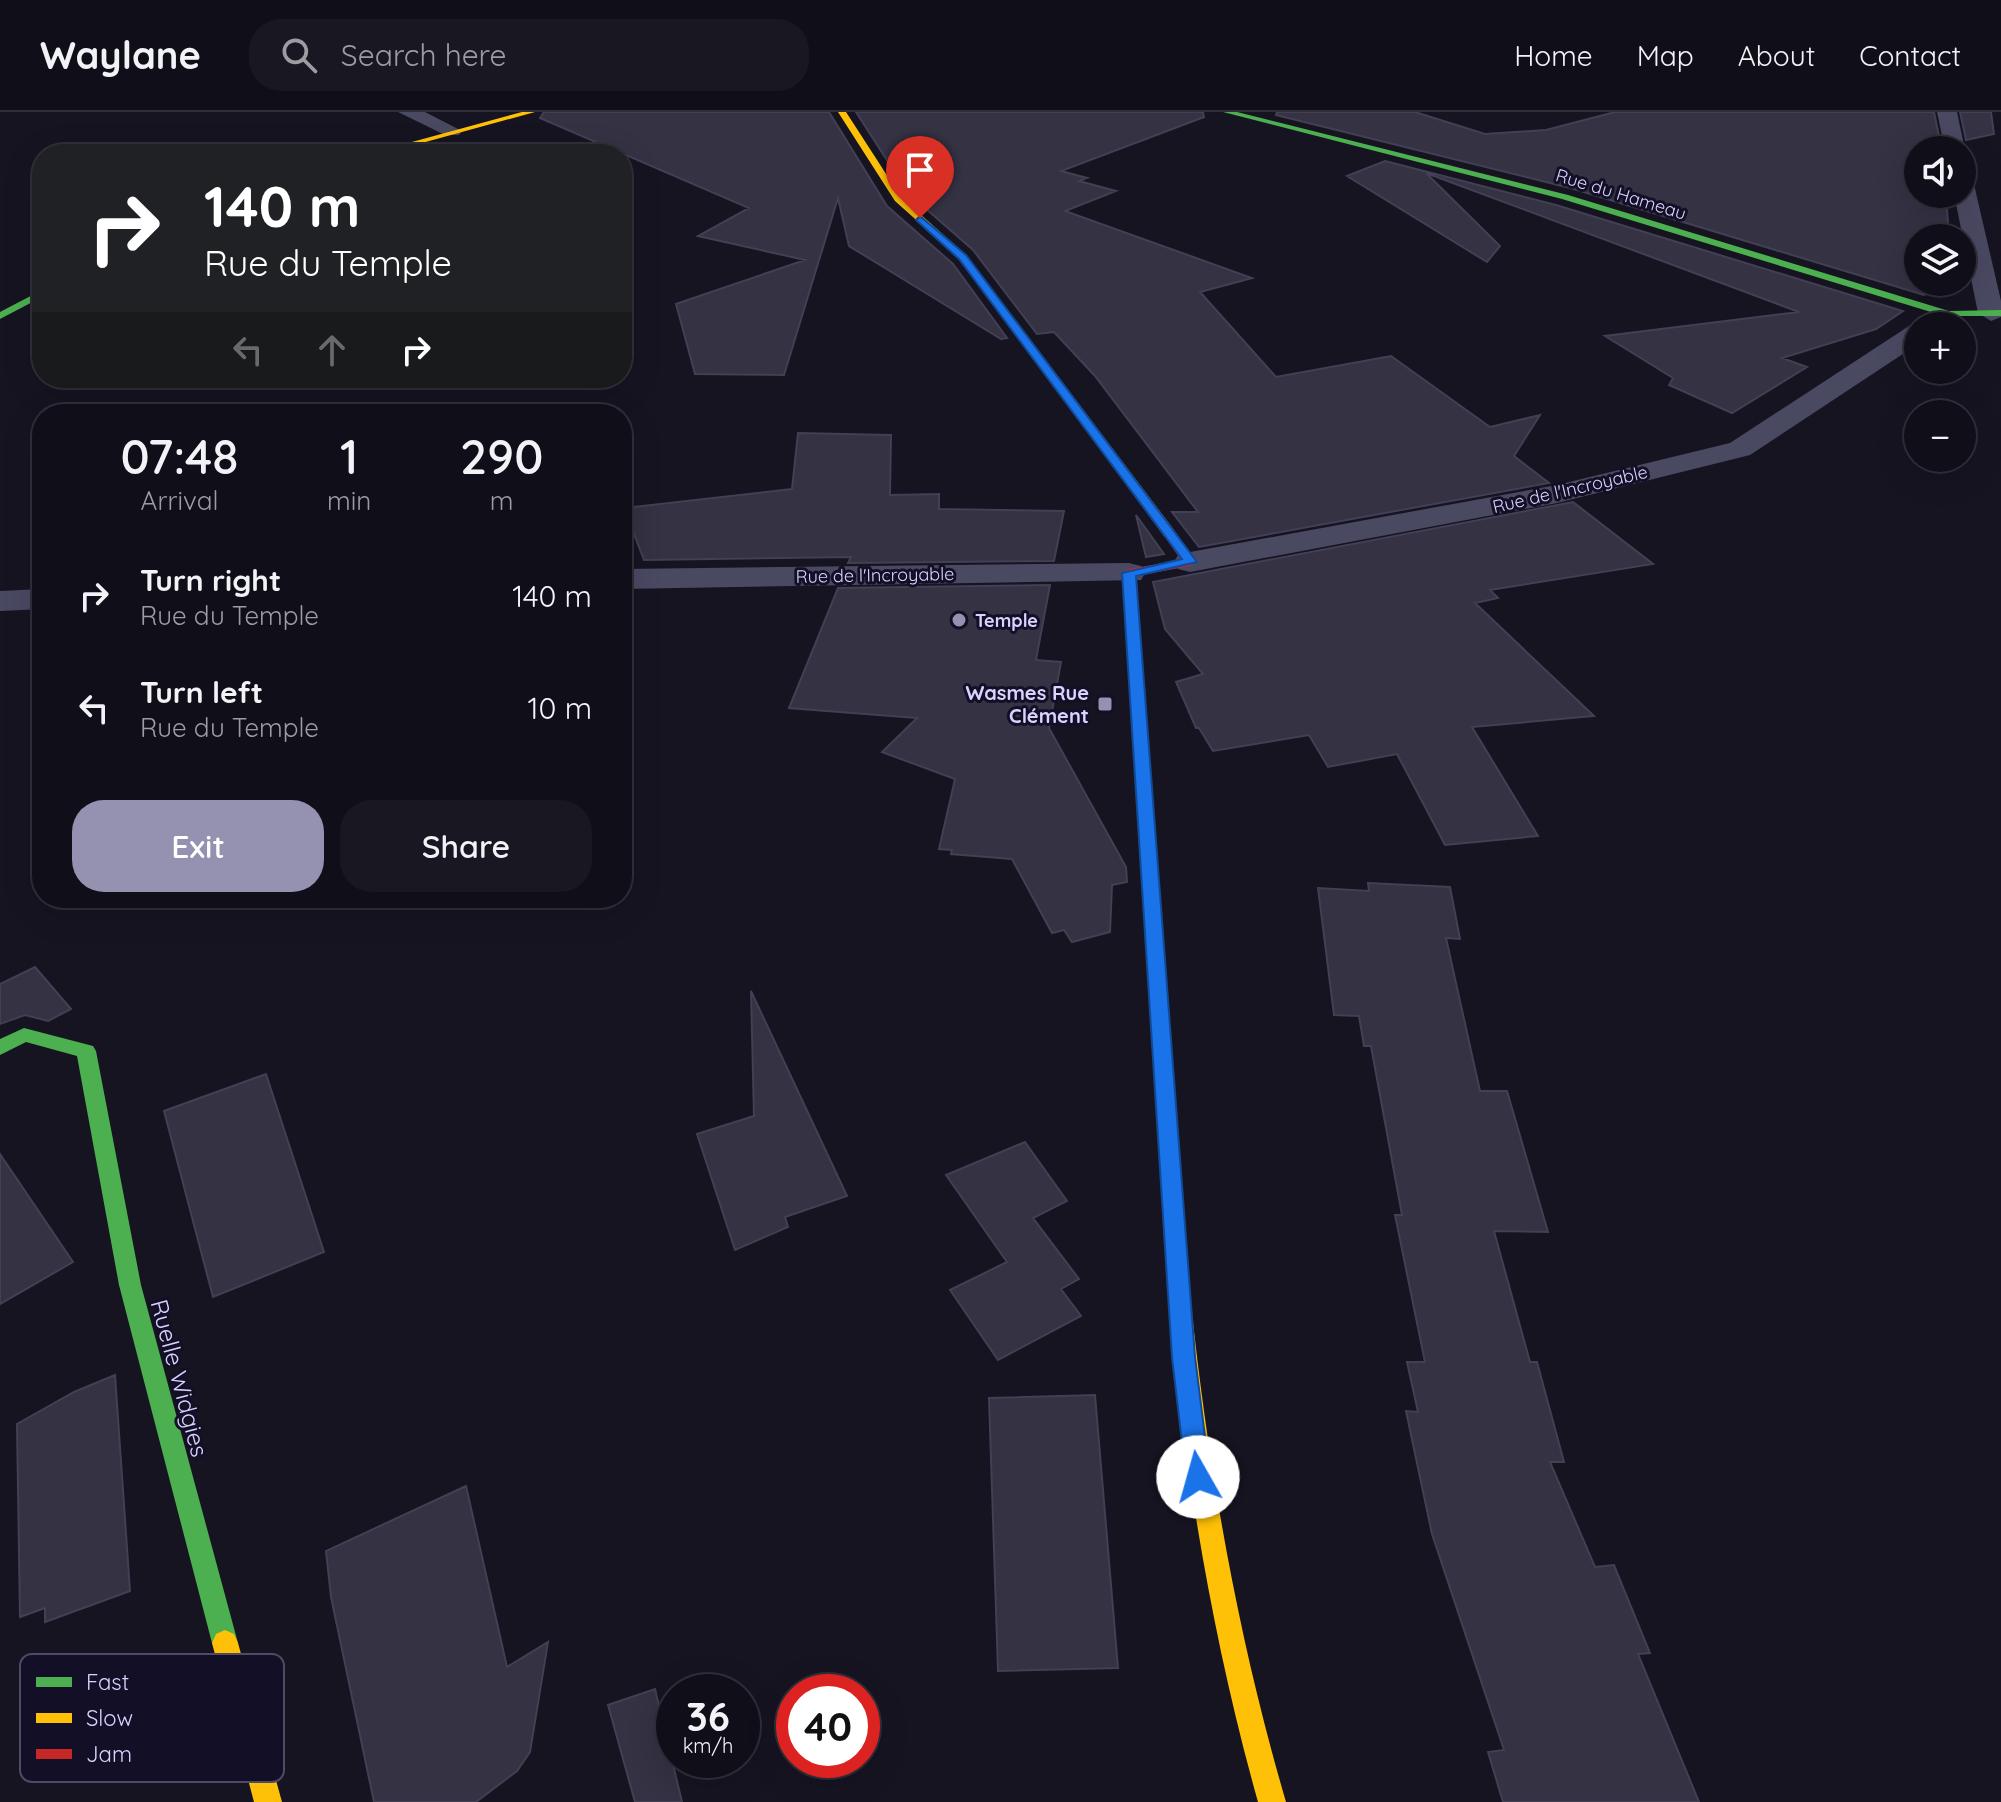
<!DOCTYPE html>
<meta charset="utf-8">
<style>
:root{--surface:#100f19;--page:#191822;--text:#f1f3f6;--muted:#9c9ca2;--line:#302f38;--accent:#9591b1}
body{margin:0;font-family:Quicksand,sans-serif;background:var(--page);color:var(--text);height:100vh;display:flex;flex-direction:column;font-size:30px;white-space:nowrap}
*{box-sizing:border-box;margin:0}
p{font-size:26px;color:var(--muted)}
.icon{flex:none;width:44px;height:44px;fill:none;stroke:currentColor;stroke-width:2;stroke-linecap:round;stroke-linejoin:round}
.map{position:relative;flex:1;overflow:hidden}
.side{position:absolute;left:32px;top:292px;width:600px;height:504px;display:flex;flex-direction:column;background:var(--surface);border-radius:32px;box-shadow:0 8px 32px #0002,0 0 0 2px var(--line)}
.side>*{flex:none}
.banner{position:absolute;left:32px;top:32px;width:600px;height:244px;border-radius:32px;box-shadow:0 8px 32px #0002,0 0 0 2px var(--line);background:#202124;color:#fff;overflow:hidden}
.controls{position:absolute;left:1904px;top:24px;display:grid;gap:16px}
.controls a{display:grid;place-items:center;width:72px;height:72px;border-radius:50%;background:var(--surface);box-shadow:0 8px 32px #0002,0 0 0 2px var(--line);font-size:40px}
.speed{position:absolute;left:656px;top:1562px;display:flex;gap:16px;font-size:40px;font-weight:700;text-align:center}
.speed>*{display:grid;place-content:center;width:104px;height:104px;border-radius:50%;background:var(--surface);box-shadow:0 8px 32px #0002,0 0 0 2px var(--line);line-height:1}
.speed small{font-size:20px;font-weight:400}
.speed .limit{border:12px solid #d22;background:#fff;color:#111}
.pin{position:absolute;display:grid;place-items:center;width:68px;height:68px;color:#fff;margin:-82px -34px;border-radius:50% 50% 50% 0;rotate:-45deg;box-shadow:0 0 8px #0007}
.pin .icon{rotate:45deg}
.me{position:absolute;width:88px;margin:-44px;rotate:353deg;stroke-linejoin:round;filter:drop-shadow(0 0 6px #0008)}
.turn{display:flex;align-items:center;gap:28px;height:168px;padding:0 40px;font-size:36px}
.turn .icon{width:104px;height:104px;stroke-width:2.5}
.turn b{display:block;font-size:56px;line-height:68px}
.lanes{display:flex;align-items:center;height:76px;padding:0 40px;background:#0003;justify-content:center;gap:40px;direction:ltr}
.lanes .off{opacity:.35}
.eta{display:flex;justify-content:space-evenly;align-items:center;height:136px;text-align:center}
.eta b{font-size:48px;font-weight:600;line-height:56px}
.primary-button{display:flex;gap:16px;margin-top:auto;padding:16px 40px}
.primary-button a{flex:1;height:92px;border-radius:32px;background:var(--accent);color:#fff;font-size:32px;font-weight:600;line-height:92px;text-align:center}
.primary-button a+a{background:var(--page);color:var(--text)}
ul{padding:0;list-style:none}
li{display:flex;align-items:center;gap:24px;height:112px;padding:0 40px}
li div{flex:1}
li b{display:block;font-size:30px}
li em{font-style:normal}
header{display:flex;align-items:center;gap:48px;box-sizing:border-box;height:112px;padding:0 40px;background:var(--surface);border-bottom:2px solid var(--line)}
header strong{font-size:38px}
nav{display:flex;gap:44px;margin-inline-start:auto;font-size:28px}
.search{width:560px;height:72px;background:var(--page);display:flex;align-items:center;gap:20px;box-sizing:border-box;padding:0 28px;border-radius:32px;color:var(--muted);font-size:30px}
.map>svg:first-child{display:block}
</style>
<header>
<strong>Waylane</strong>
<div class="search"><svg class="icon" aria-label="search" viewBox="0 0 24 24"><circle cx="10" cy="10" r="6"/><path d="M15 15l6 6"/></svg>Search here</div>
<nav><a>Home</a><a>Map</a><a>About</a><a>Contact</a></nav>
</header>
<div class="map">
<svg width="2001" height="1690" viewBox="0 0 2001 1690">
<rect width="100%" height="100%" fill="#161421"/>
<path fill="#343243" stroke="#433f54" stroke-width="2" d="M544,0H829L887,94L953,152L1007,226L1001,227L849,134L838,86L784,263L695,262L676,192L805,148L698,124L749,96L540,6Z
M856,0H1203L1204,5L1061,59L1087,66L1079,69L1116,79L1065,99L1252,166L1200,180L1276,265L1391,244L1490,315L1540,303L1514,344L1549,371L1199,435L1172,400H1198L1095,264L1054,220L1037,222L973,138L908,81Z
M1277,0H1415L1485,22L1546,18L1615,0H1934L1941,34L1918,38V82H1946L1949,126H1918V170H1953L1924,183L1574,77L1276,3Z
M1960,0H1991L1994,22L1966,28Z
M1385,49L1556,93L1903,199L1876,217L1782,246L1807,255L1732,301L1669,273L1673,266L1605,224L1799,200L1426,61L1500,134L1487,150L1347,64Z
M798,321L891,323L890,383L939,382V397L1064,399L1054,449L848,451L851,445L644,448L624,396L792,377Z
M1573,390L1653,452L1490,478L1498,486L1475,491L1594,604L1472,615L1538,724L1445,733L1397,642L1328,655L1309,623L1213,639L1199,616H1196L1176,570L1203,562L1165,517L1153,470Z
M1136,403L1164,442L1146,445Z
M1050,473L1036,548L1061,550L1049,616L1126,755L1127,770L1112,773L1110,820L1072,830L1064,818L1052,821L1012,747L951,742L952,738L939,737L955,667L882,640L917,606L789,596L838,476Z
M1368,771L1450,775L1460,827L1446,826L1480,979H1507L1548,1120L1494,1119L1530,1250H1537L1564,1350H1550L1595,1455L1614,1453L1650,1541L1638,1542L1699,1690H1503L1488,1640L1504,1638L1432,1422L1406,1299L1418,1300L1407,1250H1425L1395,1103H1402L1371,934H1364L1359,904L1334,903L1318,776L1369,779Z
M35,855L71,897L48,909L25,903L0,912V872Z
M751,879L847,1084L785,1105L788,1115L735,1138L697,1022L754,1004Z
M266,962L324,1140L213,1185L164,999Z
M1025,1030L1067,1089L1033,1106L1079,1167L1061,1177L1081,1204L998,1248L950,1178L1007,1150L946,1063Z
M0,1042L73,1150L0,1192Z
M115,1263L130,1479L45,1510V1496L20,1505L17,1312L74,1280Z
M1095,1283L1118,1556L998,1559L989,1286Z
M466,1374L507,1555L548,1530L530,1640L517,1659L476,1690H374L331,1485L326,1439Z
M655,1577L682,1690H635L608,1593Z"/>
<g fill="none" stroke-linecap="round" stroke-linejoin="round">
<path fill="#4a4962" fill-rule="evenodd" d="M398,0H425L462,19L459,23H445Z
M1937,0H1957L1965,38L1962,42V38H1945Z
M1962,62L1973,68L2001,189V205L1991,209L1978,201L1954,82H1962Z
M1918,212L1925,214H1918V232L1750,343L1557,391L1190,460L1178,457L1174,450L1178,443L1190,440L1557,373L1730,331L1909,214Z
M1129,451L1141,454L1145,461L1141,468L622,477V457Z
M42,477V497L0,499V479Z"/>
<path fill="#4caf50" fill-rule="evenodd" d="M1223,0H1237L1568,83L1949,199L2001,198V204H1944L1562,87Z
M42,178V185L0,207V200Z
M1146,701L1154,706L1191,1192L1188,1199L1180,1201L1172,1199L1169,1192L1138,706Z
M24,916L93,934L96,939L141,1173L238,1531L234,1540L225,1544L216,1540L212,1531L119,1173L77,944L26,930L0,943V927Z"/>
<path fill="#ffc107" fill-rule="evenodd" d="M522,0H535L382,42H368Z
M838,0H846L901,85L966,143L1174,418V424H1164L960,147L895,89Z
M1180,1183L1188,1185L1191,1192C1209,1361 1238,1526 1286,1690H1258C1212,1526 1185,1361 1169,1192L1172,1185Z
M225,1518L234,1522L238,1531L282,1690H254L212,1531L216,1522Z"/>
<path fill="#c62828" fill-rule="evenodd" d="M1169,417L1174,418L1197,450L1190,454L1136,464L1154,706L1146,711L1138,706L1122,461L1129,457L1181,448L1162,421Z"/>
</g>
<path fill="#1a73e8" stroke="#114b97" stroke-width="2" d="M920,104L966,143L1197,450L1136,464L1195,1245L1210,1365L1207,1373L1198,1376L1189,1373L1186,1365L1172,1245L1122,461L1182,447L959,147L916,108Z"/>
<g fill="#9591b1" stroke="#130f26" stroke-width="3">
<circle cx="959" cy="508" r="8"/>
<rect x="1097" y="584" width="16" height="16" rx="4"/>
</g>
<g text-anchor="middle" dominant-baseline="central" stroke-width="6" stroke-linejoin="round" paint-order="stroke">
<g font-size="18" fill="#d9d4ff" stroke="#130f26">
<text transform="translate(1621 82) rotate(17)">Rue du Hameau</text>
<text transform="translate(1570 377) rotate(-13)">Rue de l'Incroyable</text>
<text transform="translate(875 463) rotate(-1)">Rue de l'Incroyable</text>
</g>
<g font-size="18" font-weight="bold" fill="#d9d4ff" stroke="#130f26" text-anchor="start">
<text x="975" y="508">Temple</text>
</g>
<g font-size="20" font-weight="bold" fill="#d9d4ff" stroke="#130f26" text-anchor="end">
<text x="1089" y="580">Wasmes Rue<tspan x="1089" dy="23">Clément</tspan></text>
</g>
<g font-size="24" fill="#d9d4ff" stroke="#130f26">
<text transform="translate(180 1266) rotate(75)">Ruelle Widgies</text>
</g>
</g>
<rect x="20" y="1542" width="264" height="128" rx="12" fill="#130f26" stroke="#4e4a67" stroke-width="2"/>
<rect x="36" y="1565" width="36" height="10" fill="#4caf50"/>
<rect x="36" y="1601" width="36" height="10" fill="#ffc107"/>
<rect x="36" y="1637" width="36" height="10" fill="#c62828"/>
<g font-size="22" fill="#d9d4ff">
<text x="86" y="1578">Fast</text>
<text x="86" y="1614">Slow</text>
<text x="86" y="1650">Jam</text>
</g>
</svg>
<div class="controls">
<a><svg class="icon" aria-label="sound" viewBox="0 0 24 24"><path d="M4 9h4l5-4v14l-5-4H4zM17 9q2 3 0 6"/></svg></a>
<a><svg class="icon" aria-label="layers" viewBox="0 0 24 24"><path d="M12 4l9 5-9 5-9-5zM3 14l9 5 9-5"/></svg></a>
<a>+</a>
<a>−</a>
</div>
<div class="speed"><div>36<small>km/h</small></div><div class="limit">40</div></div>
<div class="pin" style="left:920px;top:106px;background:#d93025"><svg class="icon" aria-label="arrive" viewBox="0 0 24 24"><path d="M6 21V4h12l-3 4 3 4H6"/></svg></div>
<svg class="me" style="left:1198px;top:1365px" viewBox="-20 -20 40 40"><circle r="19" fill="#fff"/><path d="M0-13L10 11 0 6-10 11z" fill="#1a73e8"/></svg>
<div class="banner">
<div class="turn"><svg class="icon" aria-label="right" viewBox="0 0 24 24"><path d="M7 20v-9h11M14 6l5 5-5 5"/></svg><div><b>140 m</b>Rue du Temple</div></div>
<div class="lanes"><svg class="icon off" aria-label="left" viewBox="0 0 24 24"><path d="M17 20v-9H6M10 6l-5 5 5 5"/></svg><svg class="icon off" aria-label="ahead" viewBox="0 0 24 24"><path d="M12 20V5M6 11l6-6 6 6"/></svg><svg class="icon" aria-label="right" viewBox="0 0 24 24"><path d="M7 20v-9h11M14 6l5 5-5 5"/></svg></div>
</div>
<section class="side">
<div class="eta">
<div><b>07:48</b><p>Arrival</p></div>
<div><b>1</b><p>min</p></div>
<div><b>290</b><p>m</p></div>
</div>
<ul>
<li><svg class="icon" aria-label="right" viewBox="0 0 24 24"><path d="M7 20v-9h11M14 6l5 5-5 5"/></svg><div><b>Turn right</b><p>Rue du Temple</p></div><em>140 m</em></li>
<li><svg class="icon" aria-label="left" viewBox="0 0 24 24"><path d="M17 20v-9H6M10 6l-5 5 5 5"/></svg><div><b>Turn left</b><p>Rue du Temple</p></div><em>10 m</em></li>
</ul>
<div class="primary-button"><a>Exit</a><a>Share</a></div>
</section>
</div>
